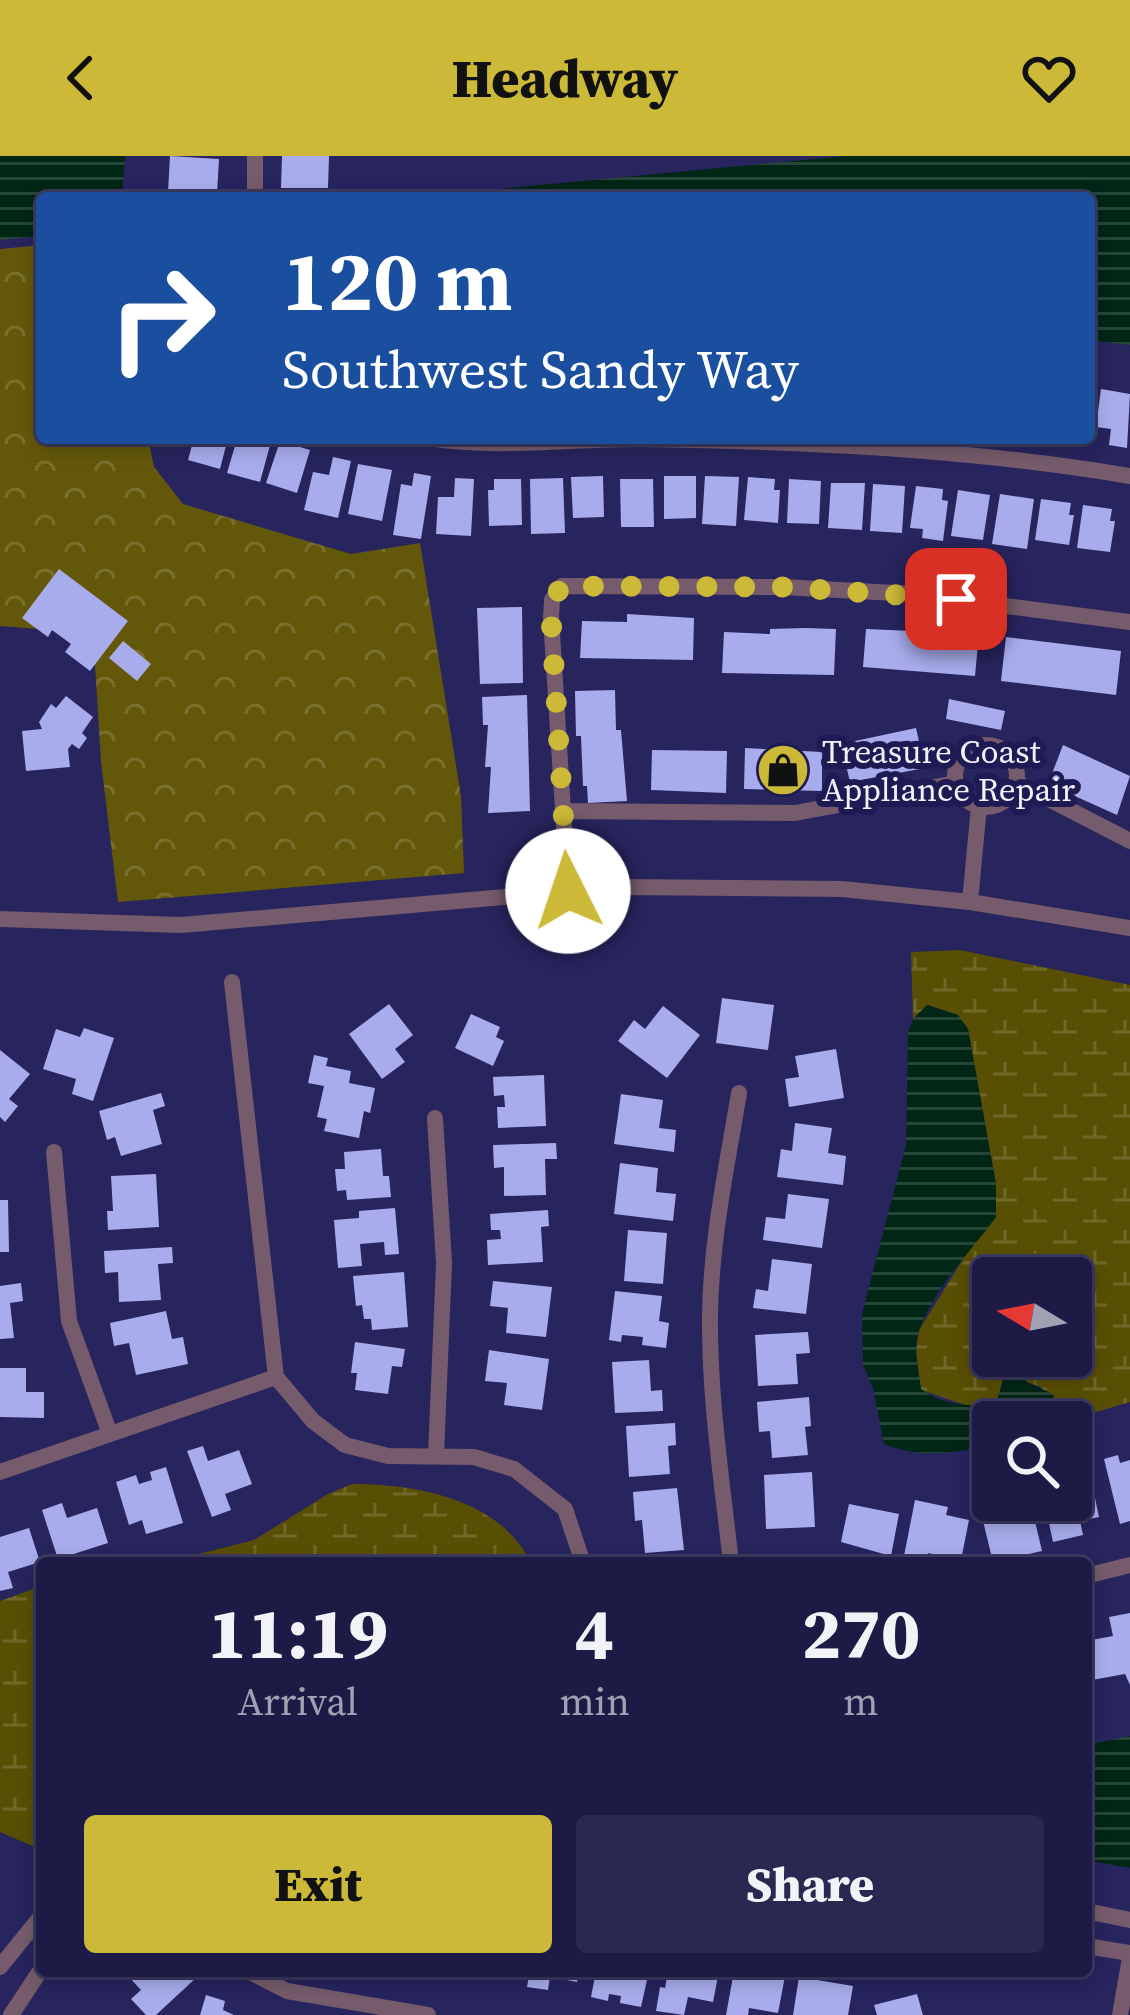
<!DOCTYPE html>
<style>
:root{--surface:#1d1b46;--page:#2a2851;--text:#f1f3f6;--muted:#a0a1b3;--line:#3b395f;--accent:#ccb938}
body{margin:0;font-family:"Source Serif 4",serif;background:var(--page);color:var(--text);height:100vh;display:flex;flex-direction:column;font-size:45px;white-space:nowrap}
*{box-sizing:border-box;margin:0}
p{font-size:39px;color:var(--muted)}
.icon{flex:none;width:66px;height:66px;fill:none;stroke:currentColor;stroke-width:2;stroke-linecap:round;stroke-linejoin:round}
.map{position:relative;flex:1;overflow:hidden}
.details{position:absolute;left:36px;top:1401px;width:1056px;height:420px;display:flex;flex-direction:column;background:var(--surface);border-radius:12px;box-shadow:0 6px 18px #0003,0 0 0 3px var(--line)}
.details>*{flex:none}
.guide{position:absolute;left:36px;top:36px;width:1059px;height:252px;border-radius:12px;box-shadow:0 6px 18px #0003,0 0 0 3px var(--line);background:#1a4fa0;color:#fff;overflow:hidden}
.needle{width:78px;rotate:280deg}
.controls{position:absolute;left:972px;top:1101px;display:grid;gap:24px}
.controls a{display:grid;place-items:center;width:120px;height:120px;border-radius:12px;background:var(--surface);box-shadow:0 6px 18px #0003,0 0 0 3px var(--line);font-size:60px}
.pin{position:absolute;display:grid;place-items:center;width:102px;height:102px;color:#fff;margin:-51px;border-radius:24px;box-shadow:0 6px 18px #0006}
.me{position:absolute;width:132px;margin:-66px;rotate:356deg;stroke-linejoin:round;filter:drop-shadow(0 0 9px #0008)}
.turn{display:flex;align-items:center;gap:42px;height:252px;padding:0 48px;font-size:54px}
.turn .icon{width:156px;height:156px;stroke-width:2.5}
.turn b{display:block;font-size:84px;line-height:102px}
.eta{display:flex;justify-content:space-evenly;align-items:center;height:204px;text-align:center}
.eta b{font-size:72px;font-weight:800;line-height:84px}
.button{display:flex;gap:24px;margin-top:auto;padding:24px 48px}
.button a{flex:1;height:138px;border-radius:12px;background:var(--accent);color:#111;font-size:48px;font-weight:800;line-height:138px;text-align:center}
.button a+a{background:var(--page);color:var(--text)}
header{display:flex;justify-content:space-between;align-items:center;height:156px;padding:0 48px;background:var(--accent);color:#111;font-size:54px;font-weight:800}
.map>svg:first-child{display:block}
</style>
<header><svg class="icon" aria-label="back" viewBox="0 0 24 24"><path d="M15 5l-7 7 7 7"/></svg>Headway<svg class="icon" aria-label="heart" viewBox="0 0 24 24"><path d="M12 20l-8-8c-3-5 5-10 8-4 3-6 11-1 8 4z"/></svg></header>
<div class="map">
<svg width="1130" height="1859" viewBox="0 0 1130 1859">
<defs>
<pattern id="forest-crowns" width="20" height="18" patternUnits="userSpaceOnUse" patternTransform="scale(3)"><rect width="20" height="18" fill="#63580a"/><path d="M2 6a3 3 0 1 1 6 0M12 15a3 3 0 1 1 6 0" fill="none" stroke="#7a702e"/></pattern>
<pattern id="wetland-marsh" width="20" height="14" patternUnits="userSpaceOnUse" patternTransform="scale(3)"><rect width="20" height="14" fill="#584e04"/><path d="M1 5h8M5 5V1M11 12h8M15 12V8" fill="none" stroke="#706829"/></pattern>
<pattern id="water-rules" width="6" height="5" patternUnits="userSpaceOnUse" patternTransform="scale(3)"><rect width="6" height="5" fill="#002615"/><path d="M0 2.5h6" fill="none" stroke="#264638"/></pattern>
</defs>
<rect width="100%" height="100%" fill="#27245e"/>
<path fill="url(#forest-crowns)" d="M42,89V282H148L154,311L183,348L351,398L420,387L461,640L464,717L118,746L101,606L93,477L0,470V93Z"/>
<path fill="url(#wetland-marsh)" fill-rule="evenodd" d="M960,794L1130,829V1246L1063,1266H1053L1057,1261L1041,1231L1027,1226L1010,1203L997,1245L968,1250L921,1234L916,1196L919,1174L973,1087L986,1075L996,1028L968,873L958,859L928,849L913,863L911,796ZM993,1122H1071V1200H993Z
M352,1328C417,1328 500,1343 531,1407H163L254,1384L328,1338Z
M42,1430V1694L0,1676V1445Z"/>
<path fill="url(#water-rules)" d="M0,0H125L122,42H42V80L0,84Z
M846,0H1130V189L1089,184V42H404Z
M927,849L958,859L968,873L996,1028V1061C971,1095 933,1133 919,1175C912,1193 919,1215 921,1233C943,1249 971,1253 997,1245L1009,1202L1020,1206L1019,1217L1027,1226L1053,1238L1058,1257L1053,1266H993V1289C953,1297 923,1303 884,1288L873,1232L863,1209L862,1158L906,989L908,876L913,863Z
M1130,1580V1712L1086,1704V1589Z"/>
<path fill="#a8acec" d="M170,0L219,3L217,38L168,36Z
M282,0H329L328,32H281Z
M1101,233L1130,238L1127,292L1109,289L1111,273L1096,271Z
M194,282H228L220,313L188,304Z
M243,282H272L260,326L227,317L237,283Z
M280,285L310,294L297,337L266,327Z
M333,301L351,305L338,362L304,354L313,316L329,319Z
M358,308L392,314L382,365L348,358Z
M414,317L431,320L421,383L393,379L401,328L412,330Z
M603,320L604,361L573,362L571,321Z
M664,320H696V362L664,363Z
M705,320L739,321L736,370L702,368Z
M748,321L775,323L774,334H780L778,367L744,364Z
M455,322L474,323L471,380L436,378L438,341H454Z
M563,322L565,377L531,378L530,323Z
M494,323H521L522,369L489,370L488,334H494Z
M620,323H653L654,371H621Z
M789,323L821,325L819,368L787,367Z
M831,327H865L862,374L828,372Z
M873,328L905,330L902,377L870,375Z
M916,330L943,333L942,344L948,345L943,385L922,382L923,373L910,372Z
M958,334L990,339L983,384L951,380Z
M1000,338L1034,343L1027,393L992,388Z
M1041,343L1071,347L1069,359H1074L1069,389L1035,384Z
M1083,349L1112,353L1110,365H1115L1110,396L1077,392Z
M59,413L128,465L90,515L65,496L71,488L52,474L48,481L22,462Z
M522,451L523,527L480,528L477,452Z
M627,458L694,462L693,504L580,502L582,465L627,466Z
M913,470L979,477L975,520L863,511L866,473L912,475Z
M805,472L836,473L834,519L722,517L724,476L770,478V473Z
M1006,481L1121,495L1116,539L1001,525Z
M123,485L151,508L137,525L109,502Z
M615,534L616,574H621L627,645L588,647L587,630H583L581,580H576L575,535Z
M527,539L530,655L488,657L491,611H485L488,569H483L482,541Z
M66,540L93,561L82,577L87,582L79,593L72,588L68,593L70,611L26,615L22,575L42,573L39,566L51,548L56,552Z
M949,543L1005,555L1001,574L946,563Z
M916,572L925,612L850,626L841,588Z
M1063,589L1130,620L1117,659L1048,628Z
M745,592L822,596V635L744,633Z
M652,594L727,595L726,637L651,634Z
M722,842L774,849L768,894L716,887Z
M389,848L413,879L395,893L405,906L382,923L349,878Z
M663,850L700,879L667,922L618,885L634,864L645,873Z
M471,858L500,871L496,881L504,885L493,910L455,892Z
M84,872L114,882L93,945L72,938L76,923L43,913L56,873L80,881Z
M836,893L844,942L789,951L785,923L799,921L795,900Z
M0,894L30,918L9,943L18,950L5,966L0,961Z
M314,899L328,902L326,910L351,915L349,927L375,932L370,957L364,955L359,982L324,975L327,963L317,961L324,930L308,927Z
M544,919L546,970L498,972L497,951H505L504,939L494,940L493,921Z
M161,937L165,950L153,954L162,988L121,1000L115,981L107,984L99,955Z
M621,938L663,944L659,972L676,974L674,996L614,988Z
M795,967L832,972L828,997L846,1000L843,1029L777,1021L781,993L792,995Z
M556,987L557,1003H545L546,1039L504,1040V1011L494,1012L493,989Z
M381,993L383,1020H389L391,1041L347,1044L346,1034L337,1035L335,1013H345L344,996Z
M620,1007L658,1012L656,1036L676,1038L673,1065L614,1058Z
M156,1018L159,1071L108,1074L107,1055H113L111,1020Z
M788,1038L829,1043L822,1092L763,1084L766,1061L785,1063Z
M0,1044H8L9,1096H0Z
M395,1052L399,1098L385,1099L384,1086L360,1088L362,1110L338,1112L334,1064L359,1062V1055Z
M548,1054L549,1070L541,1071L543,1106L488,1109L487,1084L501,1083L500,1074H491L490,1058Z
M628,1074L667,1077L663,1128L624,1125Z
M172,1091L173,1107L158,1108L161,1144L119,1146L118,1116L105,1117L104,1095Z
M772,1103L812,1108L806,1158L753,1152L756,1133L768,1135Z
M404,1116L408,1171L372,1174L371,1163H364L362,1149L356,1150L353,1120Z
M493,1125L552,1131L546,1181L506,1177L508,1152L490,1150Z
M21,1127L23,1145L10,1147L14,1182L0,1183V1130Z
M615,1135L662,1140L659,1165L669,1167L666,1192L642,1189L643,1181L622,1179L621,1186L609,1184Z
M166,1155L172,1183L183,1181L188,1208L136,1219L129,1187L114,1190L110,1167Z
M808,1176L810,1197L796,1198L798,1228L758,1230L755,1179Z
M355,1186L405,1193L402,1211L392,1210L388,1238L355,1234L357,1217H351Z
M489,1194L549,1203L542,1254L504,1249L507,1227L485,1225Z
M649,1204L651,1235L662,1234L663,1255L615,1257L612,1206Z
M0,1212H26V1236H44V1262L0,1261Z
M809,1241L811,1270L805,1271L808,1299L772,1302L770,1275L759,1276L757,1246Z
M675,1267L676,1289L668,1290L670,1318L629,1321L626,1270Z
M203,1290L208,1305L239,1294L252,1328L225,1338L231,1354L212,1361L187,1295Z
M1118,1299L1120,1307L1130,1304V1365L1120,1368L1104,1303Z
M1088,1309L1099,1361L1080,1365L1083,1379L1053,1386L1044,1344H1071V1326L1077,1325L1074,1312Z
M166,1311L183,1367L146,1378L142,1364L129,1369L116,1326L136,1319L139,1328L152,1324L150,1316Z
M812,1316L815,1371L766,1373L764,1319Z
M677,1332L684,1394L645,1397L642,1364L635,1365L633,1336Z
M915,1344L948,1351L946,1359L969,1364L961,1404L928,1397L926,1407L903,1405Z
M1000,1344H1030L1042,1395L993,1406L983,1365L1004,1360Z
M62,1347L67,1362L97,1352L108,1387L58,1403L42,1354Z
M849,1348L899,1358L891,1400L841,1386Z
M29,1372L40,1406L8,1416L13,1432L0,1435V1381Z
M1130,1457V1529L1125,1518L1092,1524L1086,1485L1113,1480L1109,1461Z
M135,1815H191L197,1821L156,1859H146L131,1843L141,1834L129,1821Z
M530,1815H579L577,1826L550,1821L548,1834L527,1831Z
M596,1815H649L641,1851L620,1847L621,1840L609,1838L608,1845L591,1841Z
M668,1815H719L713,1846L688,1841L684,1859L656,1855L660,1831L665,1832Z
M734,1815H786L778,1857L749,1852L748,1859H726Z
M799,1821L853,1830L848,1859H793Z
M917,1838L923,1859H877L874,1849Z
M206,1839L225,1845L223,1854L234,1859H200Z"/>
<g fill="none" stroke-linecap="round" stroke-linejoin="round">
<path stroke="#755b6b" stroke-width="16" d="M255,42V0
M428,282C497,293 568,283 638,283C801,285 968,293 1130,320
M955 620a31 31 0 1 1 62 0a31 31 0 1 1-62 0Z
M1016,626L1130,685
M563,655L795,657L956,627
M568,735L551,461L552,444L562,430L783,431L914,438L1130,466
M970,746L979,650
M0,763L181,769L621,731L842,733L970,746L1130,772
M232,826L276,1221L313,1265L345,1289L388,1300L474,1301L514,1313L565,1353L583,1407
M435,962L444,1107L436,1299
M54,996L69,1165L110,1278
M0,1316L276,1221
M731,1407C722,1325 709,1241 710,1158C711,1084 727,1010 739,937
M1086,1420L1130,1409
M1086,1755L1130,1764
M1086,1790L1130,1797
M0,1811L42,1759
M248,1815L287,1835L428,1859
M11,1859L42,1812
M1120,1859L1130,1802"/>
</g>
<g fill="none" stroke-linecap="round" stroke-linejoin="round">
<path stroke="#ccb938" stroke-width="21" stroke-dasharray="0 37.8" d="M568,735L551,461L552,444L562,430L783,431L956,443"/>
</g>
<defs>
<g id="shop-disc" transform="scale(2.7)"><circle r="9.5" fill="#ccb938" stroke="#1e1a53"/><path d="M-5-2.5h2.3a2.7 3.5 0 0 1 5.4 0H5L5.5 6h-11ZM-1.5-2.5h3a1.5 2.3 0 0 0-3 0Z" fill="#111"/></g>
</defs>
<g fill-rule="evenodd">
<use href="#shop-disc" x="783" y="614"/>
</g>
<g text-anchor="middle" dominant-baseline="central" stroke-width="12" stroke-linejoin="round" paint-order="stroke">
<g font-size="33" fill="#f0f1f9" stroke="#1e1a53" text-anchor="start">
<text x="822" y="595">Treasure Coast<tspan x="822" dy="38">Appliance Repair</tspan></text>
</g>
</g>
</svg>
<div class="controls">
<a><svg class="needle" viewBox="-14 -14 28 28"><path d="M0-13l5 13h-10z" fill="#e53935"/><path d="M0 13l5-13h-10z" fill="#a0a1b3"/></svg></a>
<a><svg class="icon" aria-label="search" viewBox="0 0 24 24"><circle cx="10" cy="10" r="6"/><path d="M15 15l6 6"/></svg></a>
</div>
<div class="pin" style="left:956px;top:443px;background:#d93025"><svg class="icon" aria-label="arrive" viewBox="0 0 24 24"><path d="M6 21V4h12l-3 4 3 4H6"/></svg></div>
<svg class="me" style="left:568px;top:735px" viewBox="-20 -20 40 40"><circle r="19" fill="#fff"/><path d="M0-13L10 11 0 6-10 11z" fill="#ccb938"/></svg>
<div class="guide">
<div class="turn"><svg class="icon" aria-label="right" viewBox="0 0 24 24"><path d="M7 20v-9h11M14 6l5 5-5 5"/></svg><div><b>120 m</b>Southwest Sandy Way</div></div>
</div>
<section class="details">
<div class="eta">
<div><b>11:19</b><p>Arrival</p></div>
<div><b>4</b><p>min</p></div>
<div><b>270</b><p>m</p></div>
</div>
<div class="button"><a>Exit</a><a>Share</a></div>
</section>
</div>
